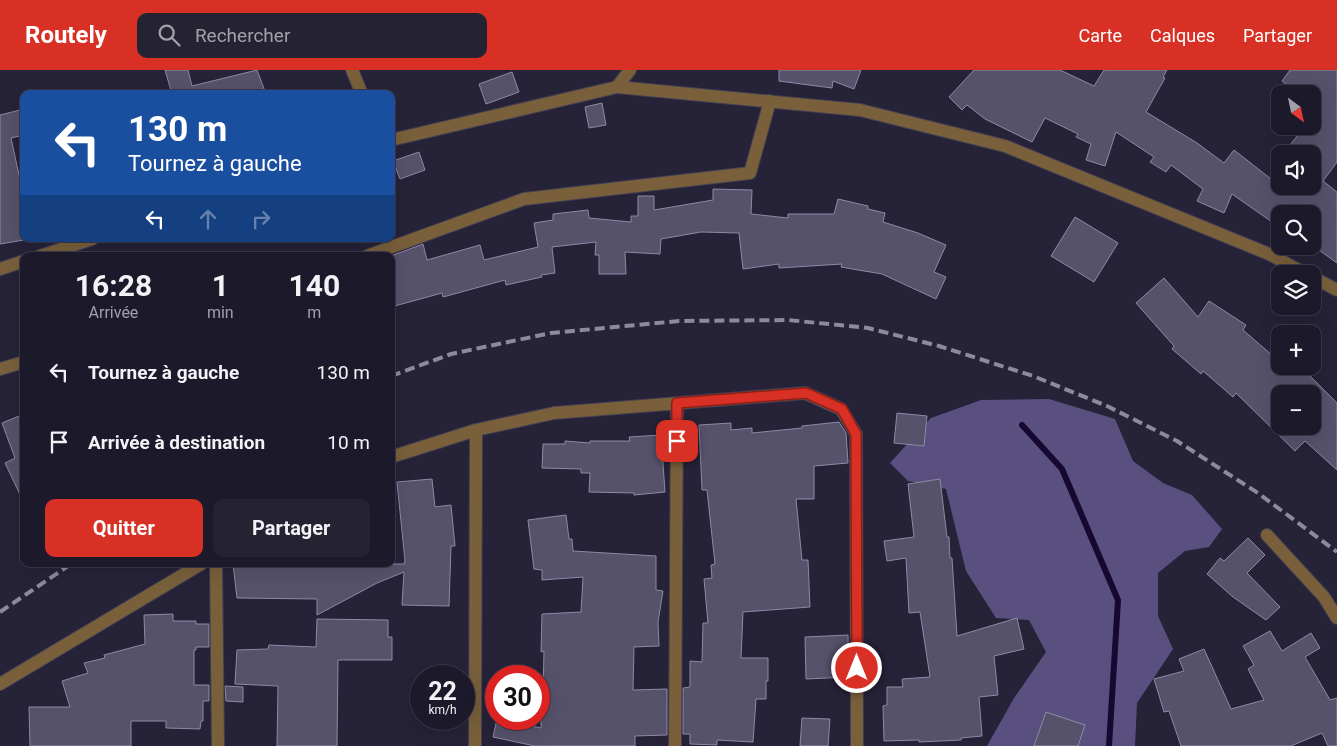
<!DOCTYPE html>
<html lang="fr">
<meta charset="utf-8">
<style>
:root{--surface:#1c1a2a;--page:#252332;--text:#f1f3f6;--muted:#a0a1a8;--line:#3a3847;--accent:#d93025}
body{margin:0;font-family:Roboto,sans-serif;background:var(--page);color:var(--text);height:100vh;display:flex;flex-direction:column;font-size:19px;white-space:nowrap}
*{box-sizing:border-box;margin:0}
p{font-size:16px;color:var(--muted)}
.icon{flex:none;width:28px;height:28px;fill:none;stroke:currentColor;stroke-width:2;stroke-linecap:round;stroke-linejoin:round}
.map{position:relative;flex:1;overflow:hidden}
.details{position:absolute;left:20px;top:182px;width:375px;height:315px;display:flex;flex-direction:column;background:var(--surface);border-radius:10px;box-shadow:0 5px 20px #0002,0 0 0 1px var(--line)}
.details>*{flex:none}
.banner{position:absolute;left:20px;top:20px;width:375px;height:152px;border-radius:10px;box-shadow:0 5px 20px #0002,0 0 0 1px var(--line);background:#1a4fa0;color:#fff;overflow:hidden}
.needle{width:32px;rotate:147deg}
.buttons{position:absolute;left:1271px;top:15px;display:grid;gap:10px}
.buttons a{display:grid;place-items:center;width:50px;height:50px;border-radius:10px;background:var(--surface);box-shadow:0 5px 20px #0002,0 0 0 1px var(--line);font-size:25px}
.speed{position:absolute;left:410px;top:595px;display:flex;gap:10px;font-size:25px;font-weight:700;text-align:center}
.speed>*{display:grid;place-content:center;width:65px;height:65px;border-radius:50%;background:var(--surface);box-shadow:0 5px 20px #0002,0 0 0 1px var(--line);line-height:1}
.speed small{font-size:12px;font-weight:400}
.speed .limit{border:8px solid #d22;background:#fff;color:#111}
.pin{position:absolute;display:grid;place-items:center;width:42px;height:42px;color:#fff;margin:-21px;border-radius:10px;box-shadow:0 2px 8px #0006}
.me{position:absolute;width:55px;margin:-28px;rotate:0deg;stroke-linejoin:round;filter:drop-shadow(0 0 4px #0008)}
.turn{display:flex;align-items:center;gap:18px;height:105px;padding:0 25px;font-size:22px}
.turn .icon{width:65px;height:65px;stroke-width:2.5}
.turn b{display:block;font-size:35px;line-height:42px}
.lanes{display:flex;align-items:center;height:48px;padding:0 25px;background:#0003;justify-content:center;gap:25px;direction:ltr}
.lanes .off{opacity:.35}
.eta{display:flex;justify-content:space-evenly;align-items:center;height:85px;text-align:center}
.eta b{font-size:30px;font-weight:700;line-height:35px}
.button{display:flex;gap:10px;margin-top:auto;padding:10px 25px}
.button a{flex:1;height:58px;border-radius:10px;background:var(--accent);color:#fff;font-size:20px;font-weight:700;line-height:58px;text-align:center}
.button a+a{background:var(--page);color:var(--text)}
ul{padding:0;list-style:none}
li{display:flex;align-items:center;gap:15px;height:70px;padding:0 25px}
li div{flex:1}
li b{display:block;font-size:19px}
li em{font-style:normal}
header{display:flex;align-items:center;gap:30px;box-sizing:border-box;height:70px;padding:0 25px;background:var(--accent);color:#fff}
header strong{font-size:24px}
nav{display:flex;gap:28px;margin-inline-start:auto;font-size:18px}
.search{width:350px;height:45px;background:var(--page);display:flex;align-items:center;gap:12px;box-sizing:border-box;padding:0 18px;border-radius:10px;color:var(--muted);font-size:19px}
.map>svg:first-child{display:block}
</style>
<header>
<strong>Routely</strong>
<div class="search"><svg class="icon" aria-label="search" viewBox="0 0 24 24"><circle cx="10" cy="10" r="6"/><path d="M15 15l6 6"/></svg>Rechercher</div>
<nav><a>Carte</a><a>Calques</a><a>Partager</a></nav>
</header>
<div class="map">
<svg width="1337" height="676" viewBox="0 0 1337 676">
<rect width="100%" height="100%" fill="#262238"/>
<path fill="#5a5080" d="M1049,329L1115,349L1133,391L1163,413L1192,425L1222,459L1209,477L1185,481L1158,503V546L1173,579L1137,633L1135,676H987L1014,628L1046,582L1029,550L996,548L966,501L946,419L908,411L890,393L931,348L981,330Z"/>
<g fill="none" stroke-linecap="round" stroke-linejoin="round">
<path stroke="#160831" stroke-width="6" d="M1022,355L1062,399L1118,530L1109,676"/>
</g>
<path fill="#57526c" stroke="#8e89a5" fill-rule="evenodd" d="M165,0H188L192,16L257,0L266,24H172Z
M779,0H861L854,19L833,11L832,18L779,11Z
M974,0H1060L1094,16L1104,0H1167L1163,7L1165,8L1146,42L1197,73L1224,93L1234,80L1280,116H1312V84H1283L1305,56H1312V24H1298L1282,11L1290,0H1337V92L1323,111L1337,122V193L1312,175V144H1280V146L1275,154L1232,124L1224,143L1197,131L1203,119L1171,95L1166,102L1150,92L1154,87L1116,62L1105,96L1086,90L1091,74L1076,67L1078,64L1045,48L1032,72L985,49L967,35L962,40L949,27Z
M512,2L519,22L486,34L479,14Z
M602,33L606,55L589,58L585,37Z
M24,39V65L11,68L24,128V170L0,174V45Z
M419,82L425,100L400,109L393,91Z
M713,119L752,120L751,144L788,148V144H834L838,129L868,136V139L885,143L883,152L918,163L946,175L934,202L946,207L936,229L882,204L841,197L842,194L779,198V194L743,199L739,163L701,162L661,169L660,184L625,182L626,204H599V185H595L596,172L552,177L555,203L541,205L542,207L506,215L505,210L443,227L442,223L391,237V186L423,174L427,190L480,175L484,190L538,177L534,153L553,150V144L588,140L589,148L631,152V146H638V126H654V140L713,130Z
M1075,147L1118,173L1094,212L1051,186Z
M1164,208L1198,247L1209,231L1246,255L1243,260L1280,292V296H1311L1307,303L1337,333V400L1305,371L1295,381L1236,323L1233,327L1203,301L1201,304L1172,279L1174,276L1136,233ZM1280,324H1312V356H1280Z
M897,343L927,346L924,376L894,373Z
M24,344V433L5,393L15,388L2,353Z
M839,352L846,363L848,393L814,396V429H796L802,490H808L810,537L743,542L741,588H768V611H766V629H756L753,672L717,670V675L690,674V664H683V618L690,617V591L702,592L703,553H708L704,509L712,508L711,495L715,494L707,420H702L699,355L731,353V360L752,358V363L802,358V356Z
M661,365L665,422L634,425V423L589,422L590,403H581V399L542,398L543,374H565V371L590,373V371H630L629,367Z
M432,409L435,437L451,435L455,476H451L449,536L402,535L404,502L377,513L317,545V529L237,528L233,494H404L405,491L397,412Z
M940,409L947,467H949L950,488H952L957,566L1017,548L1024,579L994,586L998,625L979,627L982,666L961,668V670L919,672V670L884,671L883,636L887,635V617H903L902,609L930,607L920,542L909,543L906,488L887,491L884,471L914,467L908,414Z
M566,445L569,469H572L573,481L656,486V520L663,521L658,552L659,576L634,577L633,620L667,619V665L635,666V676H535L493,667L497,649L541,658V624H543L544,581L541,582L542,544L581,542L583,507L542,510V500L534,499L528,450Z
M1248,468L1265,485L1247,503L1280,537L1266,550L1233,527L1207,504L1220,488L1224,491Z
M173,544V551H196V554H209V577H196V580H194V615H209V631H203V651H201L200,659L166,658V651H131V676H30L29,637H70L62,611L88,603L84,593L105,588L104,585L145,574L144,545Z
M317,549L388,550V567H392V590H338L337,676H277L278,616L235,614L237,580L268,579L269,575L316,577Z
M1270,561L1282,581L1311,563L1320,578L1305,587L1330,630L1337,628V676H1328L1322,663L1291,676H1181L1169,641L1164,642L1154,609L1184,601L1179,589L1204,579L1231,639L1264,630L1248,599L1254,595L1243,576Z
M848,565L849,607L806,609L805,567Z
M225,616L243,617V632L226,631Z
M1046,642L1085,655L1078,676H1034Z
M802,648L830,649L828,676H800Z"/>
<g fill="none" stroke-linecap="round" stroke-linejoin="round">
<g stroke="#423f54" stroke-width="14">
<path id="minor" d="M352,0L362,24
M617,17L630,0
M391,70L617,17L860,40L1005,76L1269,184L1306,204
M40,186L92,169
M367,186L524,129L750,103L770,31
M0,199L24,191
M1312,207L1337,220
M0,299L24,292
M391,387L476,360L554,343L805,323L841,339L856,364L857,676
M1267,465L1324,527L1337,548
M216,494L218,676
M0,614L201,494
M475,676L476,360
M675,676L677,333"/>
</g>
<use href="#minor" stroke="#79603b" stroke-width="12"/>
<path stroke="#8d8a9c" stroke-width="4" stroke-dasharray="10 5" stroke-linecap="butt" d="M391,306L451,284L551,263L679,251L788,250L868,258L939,276L1033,306L1107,336L1177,371L1258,423L1337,482
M0,542L71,494"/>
</g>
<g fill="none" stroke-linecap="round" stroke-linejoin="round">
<g stroke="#8d1f18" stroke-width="12">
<path id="route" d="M677,371V333L806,323L842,339L856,364L857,598"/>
</g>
<use href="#route" stroke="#d93025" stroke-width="9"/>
</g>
</svg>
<div class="buttons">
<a><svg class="needle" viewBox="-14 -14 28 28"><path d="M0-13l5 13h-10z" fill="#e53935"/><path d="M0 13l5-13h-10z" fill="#a0a1a8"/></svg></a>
<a><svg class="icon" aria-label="sound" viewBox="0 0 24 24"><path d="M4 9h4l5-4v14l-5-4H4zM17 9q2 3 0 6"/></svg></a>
<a><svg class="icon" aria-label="search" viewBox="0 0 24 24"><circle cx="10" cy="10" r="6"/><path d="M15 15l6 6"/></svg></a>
<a><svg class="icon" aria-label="layers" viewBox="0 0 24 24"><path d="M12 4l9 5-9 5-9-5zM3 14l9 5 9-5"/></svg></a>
<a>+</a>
<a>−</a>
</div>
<div class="speed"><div>22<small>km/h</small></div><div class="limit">30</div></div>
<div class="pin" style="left:677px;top:371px;background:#d93025"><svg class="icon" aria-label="arrive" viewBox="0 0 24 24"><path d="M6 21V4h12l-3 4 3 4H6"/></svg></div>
<svg class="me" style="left:857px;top:598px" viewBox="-20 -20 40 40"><circle r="17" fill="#d93025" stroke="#fff" stroke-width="3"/><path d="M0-11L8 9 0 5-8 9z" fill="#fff"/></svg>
<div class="banner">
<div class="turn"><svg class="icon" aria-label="left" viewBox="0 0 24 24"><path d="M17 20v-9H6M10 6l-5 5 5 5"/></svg><div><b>130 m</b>Tournez à gauche</div></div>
<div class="lanes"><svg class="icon" aria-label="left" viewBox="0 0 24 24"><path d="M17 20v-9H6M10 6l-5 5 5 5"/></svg><svg class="icon off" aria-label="ahead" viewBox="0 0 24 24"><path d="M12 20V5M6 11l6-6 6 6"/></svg><svg class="icon off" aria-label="right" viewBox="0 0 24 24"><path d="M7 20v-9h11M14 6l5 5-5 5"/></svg></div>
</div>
<section class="details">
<div class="eta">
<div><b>16:28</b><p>Arrivée</p></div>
<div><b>1</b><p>min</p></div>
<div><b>140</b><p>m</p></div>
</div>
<ul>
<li><svg class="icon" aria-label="left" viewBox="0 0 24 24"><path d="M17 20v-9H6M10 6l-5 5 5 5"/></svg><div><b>Tournez à gauche</b></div><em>130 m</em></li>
<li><svg class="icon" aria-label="arrive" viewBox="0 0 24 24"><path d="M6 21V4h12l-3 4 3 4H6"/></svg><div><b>Arrivée à destination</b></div><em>10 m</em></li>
</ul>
<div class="button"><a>Quitter</a><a>Partager</a></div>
</section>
</div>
